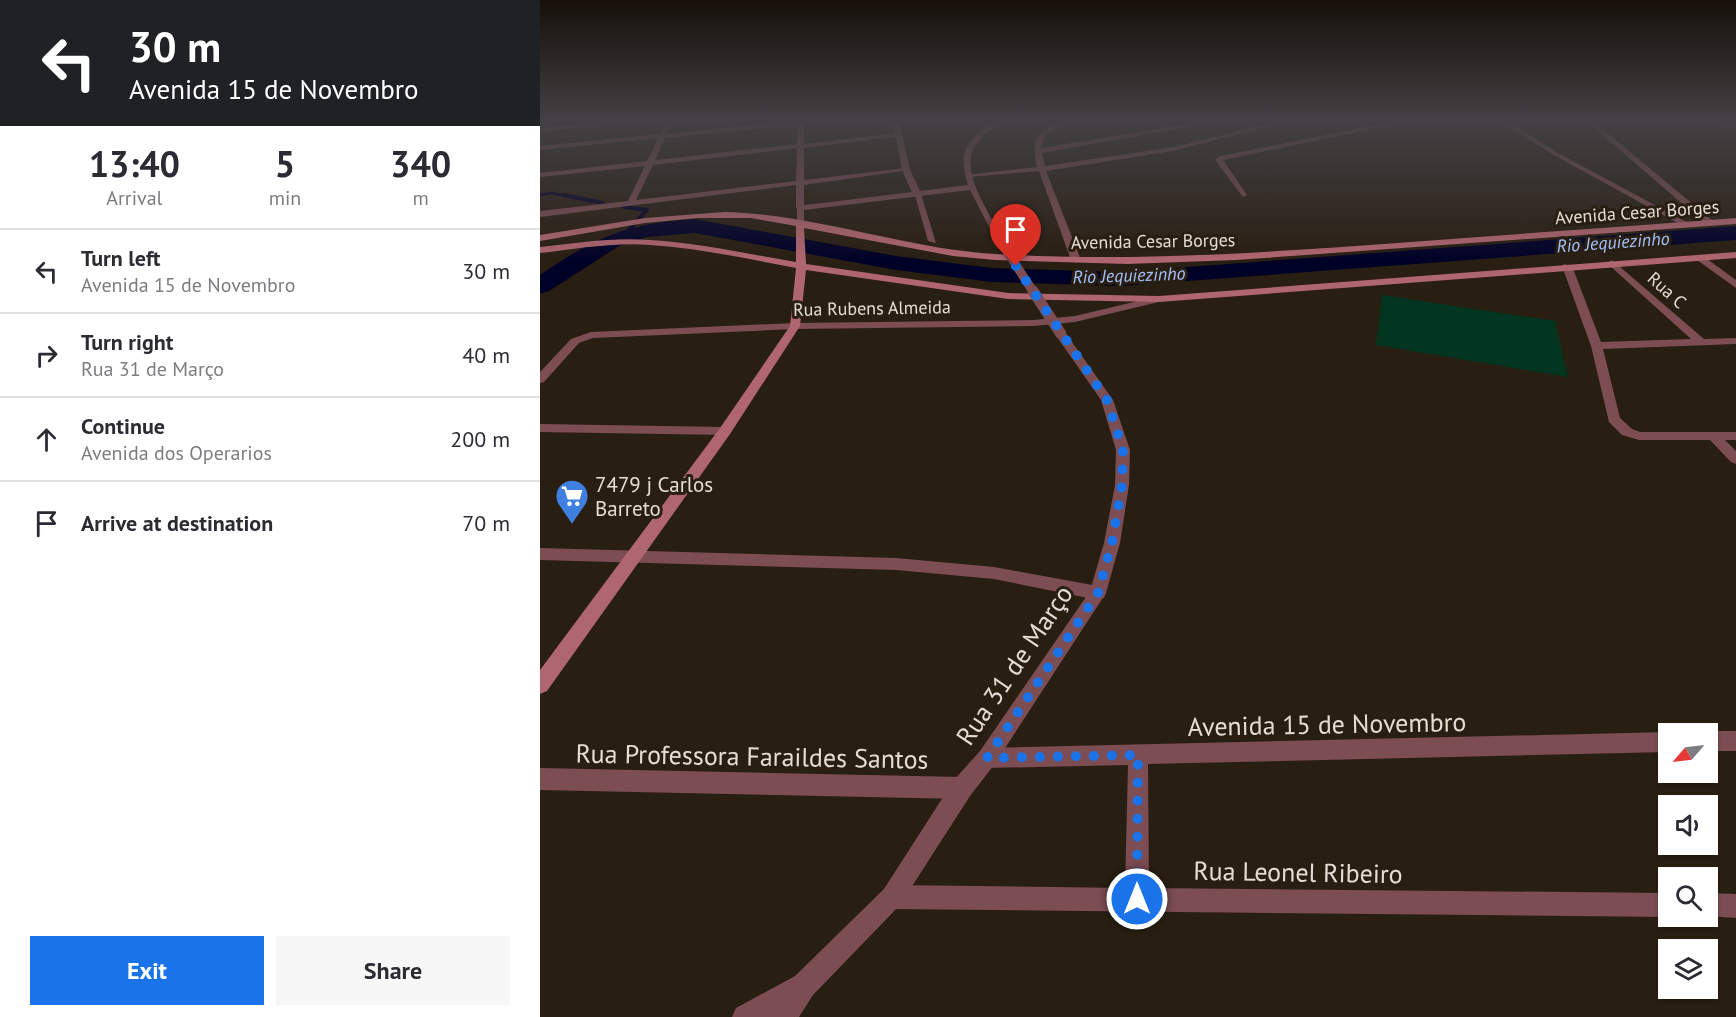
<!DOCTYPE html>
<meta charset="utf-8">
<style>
:root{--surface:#fff;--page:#f7f7f7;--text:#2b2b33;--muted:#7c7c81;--line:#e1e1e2;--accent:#1a73e8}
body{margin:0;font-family:"PT Sans",sans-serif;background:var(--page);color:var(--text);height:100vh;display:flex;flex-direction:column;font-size:22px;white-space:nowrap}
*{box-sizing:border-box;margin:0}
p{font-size:20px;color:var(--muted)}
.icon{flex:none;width:33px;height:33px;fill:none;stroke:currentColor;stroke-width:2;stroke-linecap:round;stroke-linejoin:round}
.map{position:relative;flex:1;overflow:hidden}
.panel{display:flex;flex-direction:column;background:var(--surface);width:540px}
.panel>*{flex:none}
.banner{background:#202124;color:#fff;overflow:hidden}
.needle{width:39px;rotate:242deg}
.buttons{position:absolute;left:1118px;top:723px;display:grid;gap:12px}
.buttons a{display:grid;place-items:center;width:60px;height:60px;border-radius:0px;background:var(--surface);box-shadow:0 2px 4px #0004;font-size:30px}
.pin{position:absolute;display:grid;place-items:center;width:51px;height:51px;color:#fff;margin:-62px -26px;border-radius:50% 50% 50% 0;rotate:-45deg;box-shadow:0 0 6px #0007}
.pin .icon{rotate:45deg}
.me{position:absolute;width:66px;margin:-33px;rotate:0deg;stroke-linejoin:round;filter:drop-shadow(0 0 4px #0008)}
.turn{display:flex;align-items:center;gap:21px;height:126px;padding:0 30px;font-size:27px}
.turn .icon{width:78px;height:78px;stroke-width:2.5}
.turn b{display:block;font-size:42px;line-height:51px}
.eta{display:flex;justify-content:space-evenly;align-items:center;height:102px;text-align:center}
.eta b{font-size:36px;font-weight:600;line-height:42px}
.primary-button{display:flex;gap:12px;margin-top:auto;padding:12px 30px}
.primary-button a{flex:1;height:69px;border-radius:0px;background:var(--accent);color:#fff;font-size:24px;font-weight:600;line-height:69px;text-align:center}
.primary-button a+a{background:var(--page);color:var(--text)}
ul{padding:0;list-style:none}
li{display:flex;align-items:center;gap:18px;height:84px;padding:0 30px;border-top:2px solid var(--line)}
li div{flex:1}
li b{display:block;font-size:22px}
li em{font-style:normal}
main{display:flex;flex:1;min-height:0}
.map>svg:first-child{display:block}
</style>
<main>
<section class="panel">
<div class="banner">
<div class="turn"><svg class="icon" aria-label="left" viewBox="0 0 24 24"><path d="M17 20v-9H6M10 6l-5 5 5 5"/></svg><div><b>30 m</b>Avenida 15 de Novembro</div></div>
</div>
<div class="eta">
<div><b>13:40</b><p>Arrival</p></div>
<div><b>5</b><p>min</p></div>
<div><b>340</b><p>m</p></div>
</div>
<ul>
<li><svg class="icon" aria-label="left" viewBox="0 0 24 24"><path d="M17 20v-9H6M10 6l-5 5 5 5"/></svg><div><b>Turn left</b><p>Avenida 15 de Novembro</p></div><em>30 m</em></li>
<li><svg class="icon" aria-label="right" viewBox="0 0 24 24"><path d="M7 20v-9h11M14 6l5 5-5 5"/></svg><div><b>Turn right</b><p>Rua 31 de Março</p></div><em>40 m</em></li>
<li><svg class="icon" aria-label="ahead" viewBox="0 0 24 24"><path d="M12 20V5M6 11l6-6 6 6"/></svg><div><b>Continue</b><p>Avenida dos Operarios</p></div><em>200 m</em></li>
<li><svg class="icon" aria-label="arrive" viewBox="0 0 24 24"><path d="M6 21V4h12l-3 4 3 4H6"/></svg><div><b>Arrive at destination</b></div><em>70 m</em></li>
</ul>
<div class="primary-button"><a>Exit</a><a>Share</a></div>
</section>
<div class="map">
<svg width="1196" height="1017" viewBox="0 0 1196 1017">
<rect width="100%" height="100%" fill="#291e12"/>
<path fill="#023520" d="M842,295L1015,321L1028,377L836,345Z"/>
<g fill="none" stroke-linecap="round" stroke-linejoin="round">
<path stroke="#000127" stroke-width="3" d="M0,195L12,193L31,197"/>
<path stroke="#000127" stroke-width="4" d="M23,195L63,203
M84,207L107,210L85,234"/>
<path fill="#000127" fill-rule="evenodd" d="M155,219L356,256L452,268L580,272L1196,226V240L580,286L452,282L356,270L155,233L107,237L79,246L9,291L0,294V275C55,237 88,223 155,219Z"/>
<path fill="#7c4d53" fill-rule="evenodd" d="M87,120H110L0,132V128Z
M127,120H133L127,134L258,120H288L264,124V144L360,133L362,136L264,148V180L366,168L370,170L264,185V208L260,210L256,208V185L0,217V211L88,201L105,166L0,177V173L107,161L118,138L0,150V146L120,134ZM258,125L257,144L115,160L125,138ZM257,148L256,181L96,200L113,165Z
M528,120H538C521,129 504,125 501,148L672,120H686L502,153L505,166L633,147L745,120H755L633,151L506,171L541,260L536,263L531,260L499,171L429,177L425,175L497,167C490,137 498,128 528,120Z
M862,120H875L683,160L707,195L703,197L675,160L680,156Z
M959,120H966L1016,152L1152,225L1145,227L1012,154Z
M1045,120H1052L1173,221V225H1167Z
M1158,120L1196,124V128L1161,122Z
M374,192L381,194L396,243L388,241Z
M1157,256H1163L1196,280V288L1157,260Z
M1072,260L1164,339L1196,338V344L1063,349L1080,418L1092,429L1100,432H1196V440H1185L1196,451V464L1191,462L1170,440H1099L1082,435L1069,422L1051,346L1022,266L1024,264L1032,266L1061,342L1151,339L1069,265L1067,263Z
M619,296L623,297V301L535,322L494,326L255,329L53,338L39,343L4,382L0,383V372L31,339L51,332L255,323L494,320L535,316Z
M0,424L185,427L192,431L185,435L0,432Z
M0,548L356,558L454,567L558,586L564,588L566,593L564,598L558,600L454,579L356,570L0,560Z
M1167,731H1196V751H1167V734H1161Z
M1128,732L1131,734H1128V752L608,764L609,888L1128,893V917L352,909L344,905L340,897L344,889L352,885L585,888L588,765L447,768L440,765L437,758L440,751L447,748Z
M0,768L422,777L430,780L433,788L430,796L422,799L0,790Z
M1167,893L1196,894V918L1166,916Z"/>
<path fill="#7c4d53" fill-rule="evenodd" d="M353,120H359L370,170L380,191L428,185C425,176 423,166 424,156C427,140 447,120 462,120C452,129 439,136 433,150C421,177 456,225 470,248L468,250L460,248L430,190L264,210V223L257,225V206L372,192L362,170Z
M521,331L525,332L573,400L590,450L589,485L580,543L566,593L454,765L430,796L360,905L273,995L259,1017H192L196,1008L255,976L344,889L414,780L440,751L550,591L564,543L575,485L576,450L561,400L515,334Z"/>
<path fill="#b06670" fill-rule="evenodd" d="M184,212C276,214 364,249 456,254C586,262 715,253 844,244C961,235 1079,227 1196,218V224L696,260L587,264L455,260L413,256L264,228L266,264L468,293L619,296L1196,252V258L619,302L468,299L266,270L260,326L190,434L7,691L0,694V670L180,428L250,326L256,268C208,259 159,248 110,245C74,242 36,249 0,253V247C36,243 74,237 110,240C159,243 208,254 256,262V226L211,218H158L105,223L0,241V235L105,218Z"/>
<path stroke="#7c4d53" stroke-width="9" d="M465,248L494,293"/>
<path stroke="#7c4d53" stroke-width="11" d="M493,291L521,334"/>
</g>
<linearGradient id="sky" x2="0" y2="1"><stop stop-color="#17100a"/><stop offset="0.46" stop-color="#434144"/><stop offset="1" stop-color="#434144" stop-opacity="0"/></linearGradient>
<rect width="1196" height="262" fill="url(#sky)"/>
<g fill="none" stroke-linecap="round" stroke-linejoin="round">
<path stroke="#1a73e8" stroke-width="10" stroke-dasharray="0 18" d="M476,266L567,400L583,450L582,485L572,543L558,593L447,758L598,755L597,899"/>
</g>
<defs>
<g id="supermarket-pin" transform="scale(1.725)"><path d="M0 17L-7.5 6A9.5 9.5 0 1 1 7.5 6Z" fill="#3f7fe0" stroke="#291e12"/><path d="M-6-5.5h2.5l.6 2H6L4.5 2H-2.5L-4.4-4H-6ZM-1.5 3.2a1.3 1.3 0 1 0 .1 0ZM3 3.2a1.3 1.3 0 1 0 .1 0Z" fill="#fff"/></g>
</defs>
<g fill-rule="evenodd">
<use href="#supermarket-pin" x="32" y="496"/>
</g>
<g text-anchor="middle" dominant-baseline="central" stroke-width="6" stroke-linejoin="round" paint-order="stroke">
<g font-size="18" fill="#e5ddd5" stroke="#291e12">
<text transform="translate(1097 212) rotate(-4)">Avenida Cesar Borges</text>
<text transform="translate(613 241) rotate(-1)">Avenida Cesar Borges</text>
<text transform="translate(1127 290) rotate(42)">Rua C</text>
<text transform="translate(332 308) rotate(-1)">Rua Rubens Almeida</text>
</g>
<g font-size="18" font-style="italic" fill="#a5c2fd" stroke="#291e12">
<text transform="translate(1073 242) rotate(-4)">Rio Jequiezinho</text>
<text transform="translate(589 275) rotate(-2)">Rio Jequiezinho</text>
</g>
<g font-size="21" fill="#e5ddd5" stroke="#291e12" text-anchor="start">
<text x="55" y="484">7479 j Carlos<tspan x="55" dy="24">Barreto</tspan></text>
</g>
<g font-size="26" fill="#e5ddd5" stroke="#291e12">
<text transform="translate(474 665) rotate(-56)">Rua 31 de Março</text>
<text transform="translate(787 724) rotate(-1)">Avenida 15 de Novembro</text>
<text transform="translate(212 756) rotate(1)">Rua Professora Faraildes Santos</text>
<text transform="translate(758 872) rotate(1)">Rua Leonel Ribeiro</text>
</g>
</g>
</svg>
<div class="buttons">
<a><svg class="needle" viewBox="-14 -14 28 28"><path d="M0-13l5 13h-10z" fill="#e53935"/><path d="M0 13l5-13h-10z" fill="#7c7c81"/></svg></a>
<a><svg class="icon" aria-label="sound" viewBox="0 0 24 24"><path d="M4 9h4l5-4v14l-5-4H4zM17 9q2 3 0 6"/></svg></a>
<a><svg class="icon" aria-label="search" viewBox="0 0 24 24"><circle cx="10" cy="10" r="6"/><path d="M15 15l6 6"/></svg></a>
<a><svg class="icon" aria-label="layers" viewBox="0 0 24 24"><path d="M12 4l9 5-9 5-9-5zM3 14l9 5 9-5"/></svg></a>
</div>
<div class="pin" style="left:476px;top:266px;background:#d93025"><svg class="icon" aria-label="arrive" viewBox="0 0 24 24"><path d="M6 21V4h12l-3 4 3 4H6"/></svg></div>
<svg class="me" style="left:597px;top:899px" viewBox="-20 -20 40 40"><circle r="17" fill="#1a73e8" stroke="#fff" stroke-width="3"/><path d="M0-11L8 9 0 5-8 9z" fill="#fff"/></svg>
</div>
</main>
